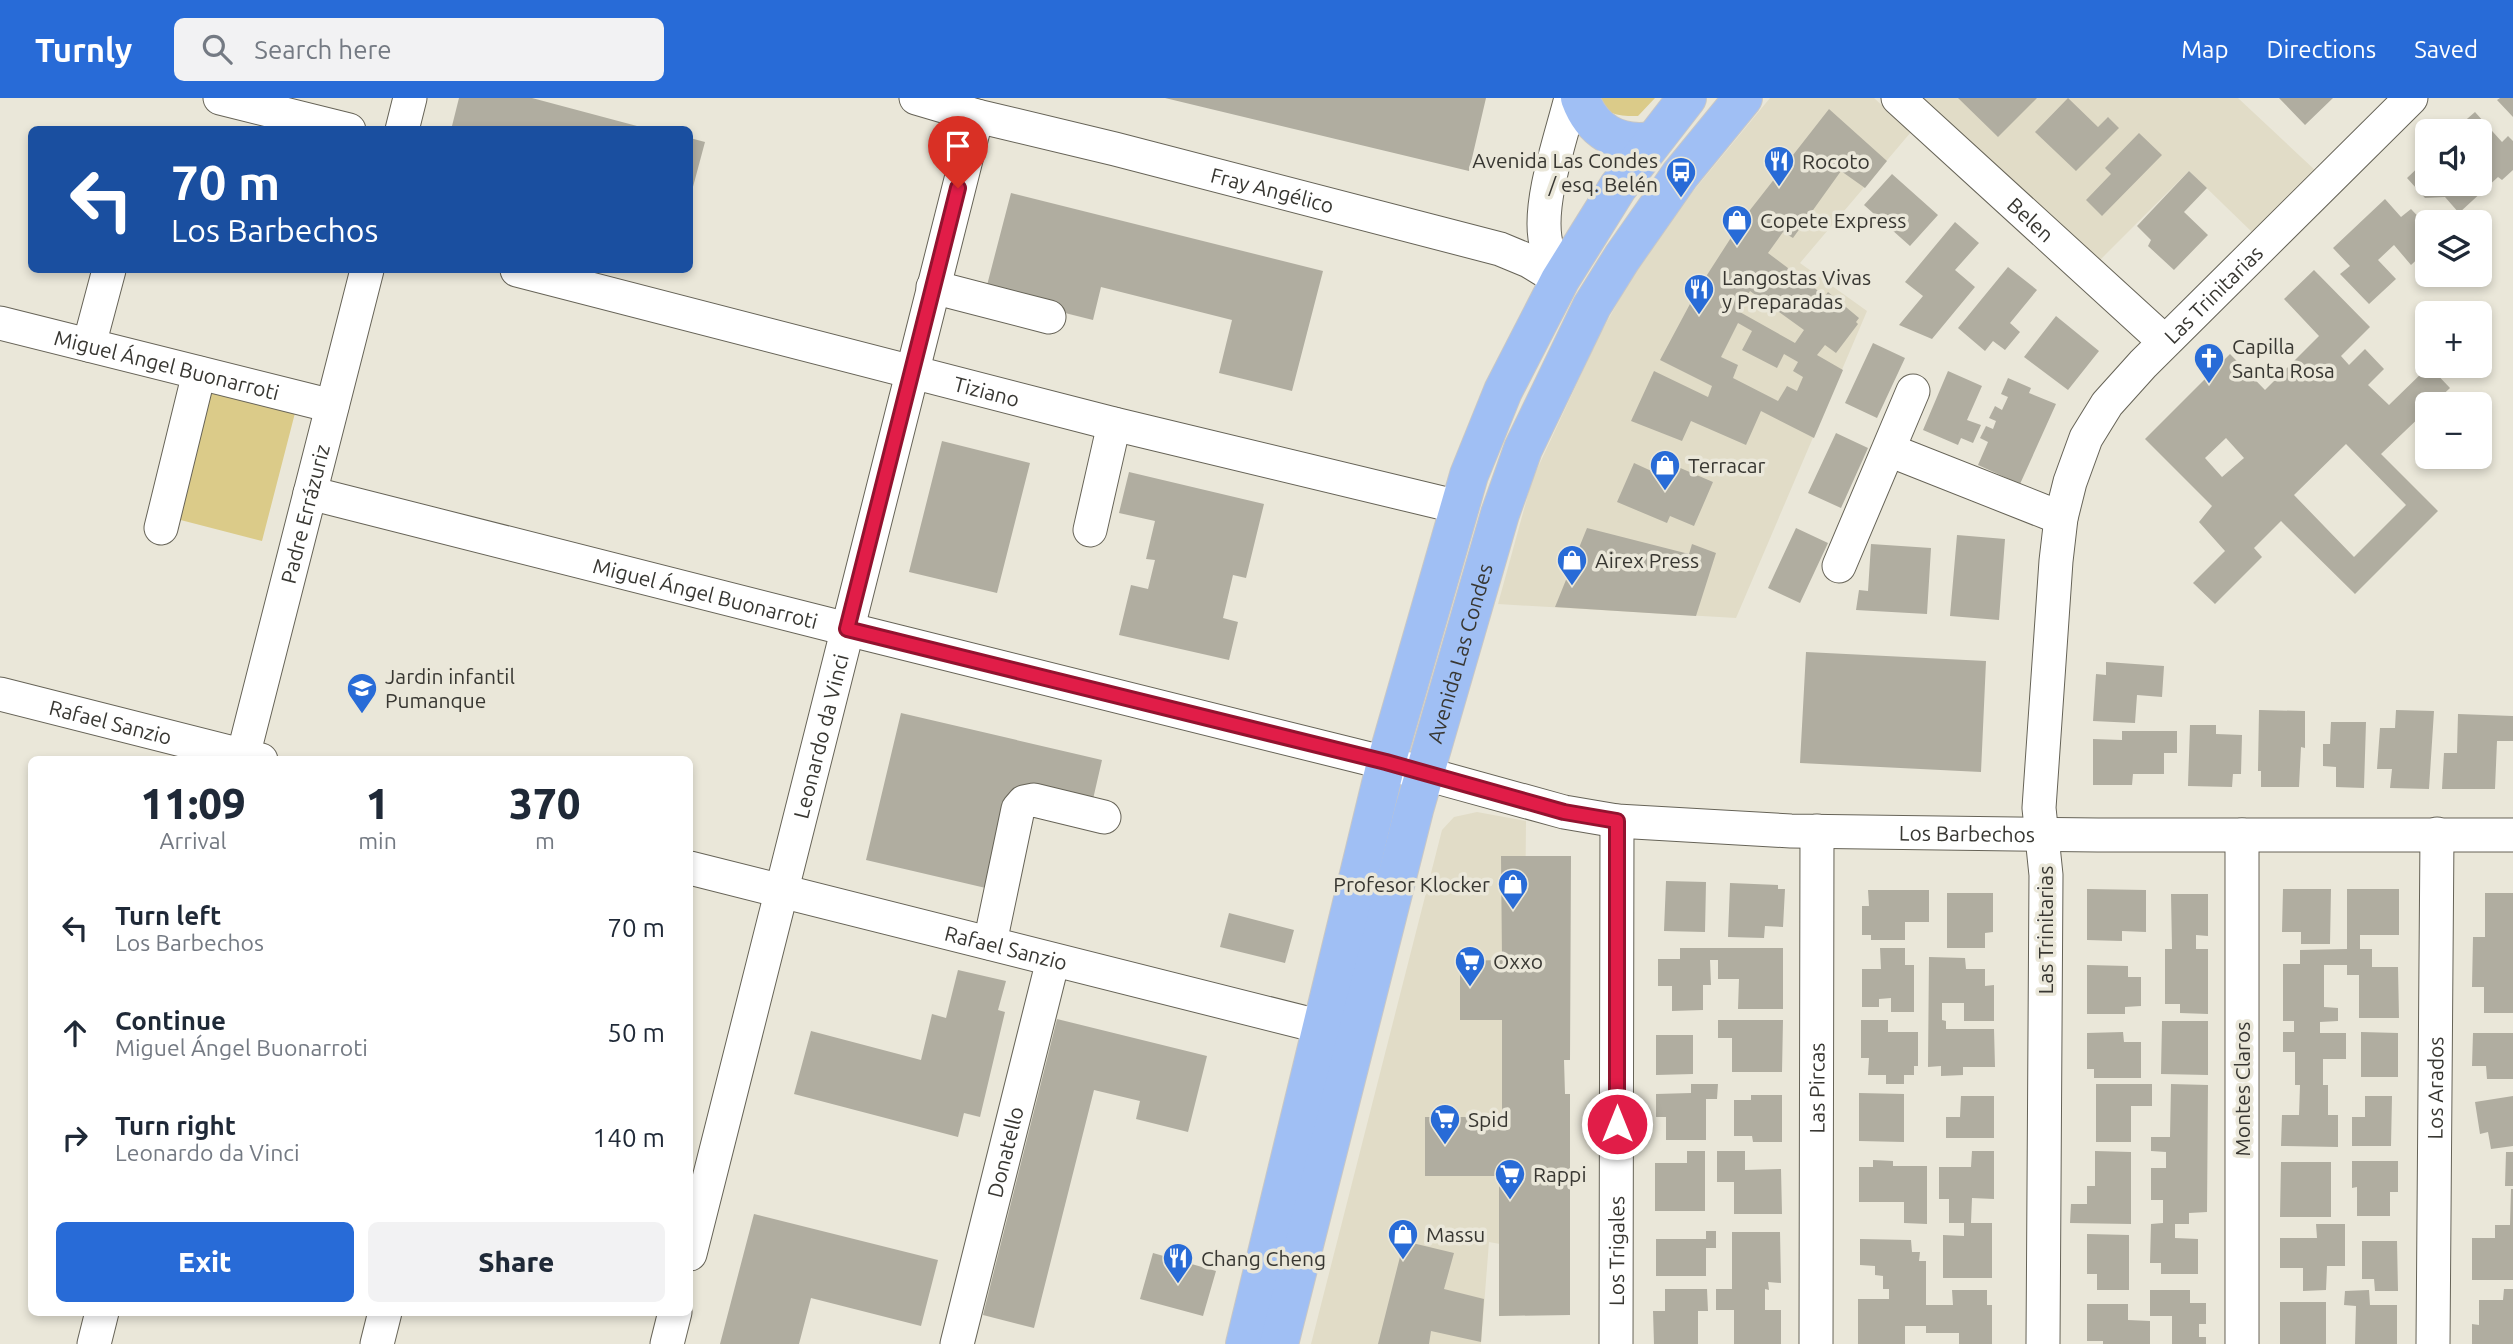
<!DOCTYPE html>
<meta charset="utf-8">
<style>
:root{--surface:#fff;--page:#f2f2f3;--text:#1f2937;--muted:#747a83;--accent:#286bd7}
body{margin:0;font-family:Ubuntu,sans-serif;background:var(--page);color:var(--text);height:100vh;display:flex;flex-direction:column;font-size:26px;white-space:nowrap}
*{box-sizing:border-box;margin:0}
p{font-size:23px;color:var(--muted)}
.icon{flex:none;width:38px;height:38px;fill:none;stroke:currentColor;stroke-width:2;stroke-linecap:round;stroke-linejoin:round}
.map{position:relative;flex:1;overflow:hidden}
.drawer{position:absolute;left:28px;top:658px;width:665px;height:560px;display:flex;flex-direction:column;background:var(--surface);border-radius:10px;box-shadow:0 4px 10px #0003}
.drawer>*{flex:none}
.guide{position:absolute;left:28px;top:28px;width:665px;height:147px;border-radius:10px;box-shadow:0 4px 10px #0003;background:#1a4fa0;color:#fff;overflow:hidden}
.controls{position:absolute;left:2415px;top:21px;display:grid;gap:14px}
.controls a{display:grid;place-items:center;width:77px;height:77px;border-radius:10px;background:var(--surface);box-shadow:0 4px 10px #0003;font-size:35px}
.pin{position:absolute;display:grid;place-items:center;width:60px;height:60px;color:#fff;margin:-72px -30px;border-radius:50% 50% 50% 0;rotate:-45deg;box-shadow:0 0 7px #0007}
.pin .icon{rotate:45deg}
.me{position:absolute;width:77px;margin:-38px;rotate:0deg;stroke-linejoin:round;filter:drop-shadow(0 0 5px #0008)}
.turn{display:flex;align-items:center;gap:24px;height:147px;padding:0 28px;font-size:32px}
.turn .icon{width:91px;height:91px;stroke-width:2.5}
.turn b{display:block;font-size:49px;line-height:60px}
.eta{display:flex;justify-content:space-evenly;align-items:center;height:119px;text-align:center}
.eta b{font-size:42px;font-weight:800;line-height:49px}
.action{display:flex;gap:14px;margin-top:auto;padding:14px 28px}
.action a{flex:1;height:80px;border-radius:10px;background:var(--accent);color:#fff;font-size:28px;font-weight:800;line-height:80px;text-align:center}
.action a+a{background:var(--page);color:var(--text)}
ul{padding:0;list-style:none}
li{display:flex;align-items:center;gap:21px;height:105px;padding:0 28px}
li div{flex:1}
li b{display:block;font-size:26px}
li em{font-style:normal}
header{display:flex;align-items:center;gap:42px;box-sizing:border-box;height:98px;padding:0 35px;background:var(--accent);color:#fff}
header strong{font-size:33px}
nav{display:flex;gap:38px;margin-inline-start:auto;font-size:24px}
.search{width:490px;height:63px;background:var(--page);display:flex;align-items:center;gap:18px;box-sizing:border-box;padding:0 24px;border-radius:10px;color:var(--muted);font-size:26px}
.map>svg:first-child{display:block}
</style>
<header>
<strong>Turnly</strong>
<div class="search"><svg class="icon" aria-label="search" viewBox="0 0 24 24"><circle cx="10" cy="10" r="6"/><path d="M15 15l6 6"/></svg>Search here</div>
<nav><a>Map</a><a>Directions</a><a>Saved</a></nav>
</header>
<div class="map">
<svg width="2513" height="1246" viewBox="0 0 2513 1246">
<rect width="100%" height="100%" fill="#eae7d9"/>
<path fill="#e1dcc7" d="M1770,0H1874L1911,34L1800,165L1867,213L1736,520L1498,506L1532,382L1600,236L1638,168L1685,103Z
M1918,0H2238L2317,74L2255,137L2189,73L2099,163Z
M1477,714L1526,723L1522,1150L1489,1144L1481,1246H1311L1442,732L1454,719Z"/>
<path fill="#dbcb89" d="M1598,0H1655L1638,18C1620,18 1606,18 1598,0Z
M202,292L295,315L262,443L169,419Z"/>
<path fill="#b0ada0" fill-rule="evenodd" d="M459,0H532L652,32H451Z
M1165,0H1486L1469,73Z
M1958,0H2037L1998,39Z
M2068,0L2098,29L2108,19L2119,30L2076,73L2035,34Z
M2279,0H2333L2305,27Z
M2500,0H2513V19L2497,2Z
M1829,11L1887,63L1865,90L1841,73L1793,140L1783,134L1768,155L1825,198L1828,194L1859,220L1856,224L1858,226L1836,255L1825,247L1817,257L1843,272L1814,340L1761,313L1746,347L1691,323L1682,343L1631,323L1654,273L1708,299L1712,288L1660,262L1698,191L1743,121ZM1750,193L1804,232L1795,245L1738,213ZM1738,225L1752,233L1742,252L1777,270L1784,256L1798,264L1793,273L1803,279L1797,293L1787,288L1778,303L1733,280L1738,267L1721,259Z
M2475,14L2502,44L2508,38L2513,43V72L2502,82L2498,79L2459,115L2445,99L2425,100L2407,80L2427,61V86H2480V33H2453Z
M2139,35L2162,57L2102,118L2086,102L2111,76L2105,70Z
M690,40L705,44L690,100Z
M2189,73L2207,90L2184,114L2208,137L2174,172L2148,148L2151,142L2137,128Z
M1892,76L1938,117L1910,148L1864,107Z
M1011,95L1323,173L1292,293L1219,275L1232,222L1101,189L1093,222L985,195Z
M2385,101L2401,119L2411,111L2427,128V152L2411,167L2394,147L2378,162L2396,181L2369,206L2340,176L2350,168L2333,150Z
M1955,124L1979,145L1955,172L1975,189L1932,241L1899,227L1923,198L1905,184Z
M2008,169L2037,192L2010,225L2020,234L2005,252L1993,243L1985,253L1958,230Z
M2314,172L2370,229L2341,258L2349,267L2365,251L2384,271L2368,287L2389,307L2429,268L2450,290L2433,306H2427V312L2381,356L2438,413L2355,496L2281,423L2254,450L2262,459L2215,506L2193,485L2225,453L2199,424L2212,408L2145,341L2230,256L2265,292L2319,238L2284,201ZM2226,340L2244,360L2222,379L2205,360ZM2346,346L2406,407L2354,459L2294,397Z
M2056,218L2099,253L2068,292L2024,259Z
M1873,245L1905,260L1877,320L1845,305Z
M1948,273L1982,288L1967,322L1981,327L1973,345L1961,340L1958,347L1923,332Z
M2008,280L2031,290L2029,295L2056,306L2020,386L1978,367L1988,344L1980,340L1986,328L1993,331L1996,323L1989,320L1995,308L2002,312L2008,299L2001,296Z
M1836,335L1868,350L1841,410L1808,395Z
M942,343L1030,365L997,495L909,474Z
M1664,363L1713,384L1694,428L1670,418L1667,425L1617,404L1634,365L1658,376Z
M1129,374L1264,406L1246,480L1233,477L1223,520L1238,524L1229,562L1119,537L1131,487L1148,491L1155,462L1146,461L1155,423L1119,415Z
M1587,430L1689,456L1692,446L1716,455L1696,518L1555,509Z
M1796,430L1828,445L1800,505L1768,490Z
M1957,437L2005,441L1999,522L1950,518Z
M1871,446L1931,450L1927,516L1856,512L1859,492L1868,493Z
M1806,554L1986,563L1981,674L1800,665Z
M2106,564L2164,568L2162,599L2137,597L2135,625L2093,623L2096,576L2106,577Z
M2259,612L2305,613V650L2301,649L2299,689H2261V673H2258Z
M2396,612L2434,613L2429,691L2390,690L2392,671H2377L2380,630H2395Z
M901,615L1102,662L1091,710L1014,692L990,791L866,762Z
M2458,616L2513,618V643H2497L2495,691H2442L2444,655H2457Z
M2331,624H2366L2364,690L2336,689V669L2323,668V646H2330Z
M2190,627H2216V636L2242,637L2241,676H2233L2232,689L2188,688Z
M2122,633H2177V655H2164V676H2133L2132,687H2093V641L2122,642Z
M1501,758H1571L1570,962H1564L1565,996H1570V1217L1499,1218V1078H1425V1019H1502V922H1460V863L1502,862Z
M1666,783L1706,784L1705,834L1664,833Z
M1730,785L1778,787V791H1785L1783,829L1765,828L1764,840L1728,839Z
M2087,791L2146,792V834L2122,833V843L2087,842Z
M2283,791H2331L2330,846H2301V834H2282Z
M2347,791H2399V837H2360V851H2372V869H2398L2399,920H2359V877H2347V867H2324V909L2338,910V923L2320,924V935H2346V961H2323V987H2328V1017H2338V1049L2281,1048L2282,1017H2299L2300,987H2295V954H2283V934H2294V923H2283V866H2300V852L2347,851Z
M1868,792H1929V824H1905V842H1871V837H1862V808H1869Z
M1947,795H1993V834L1985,835V850H1947Z
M2485,795H2513V915H2484V889H2472L2473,839H2485Z
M2171,796H2208V838L2196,837V851H2208V916L2180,915V906H2165V851H2172Z
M1229,815L1294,832L1285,865L1220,849Z
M1680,850H1783V911H1738L1739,881H1718V862H1710L1711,887H1703V912L1672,913V888H1658V861H1680Z
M1880,850H1905V867H1914V914H1891V900L1879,901V909H1862V871H1881Z
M1929,859L1965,860L1966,871H1985V888L1994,887V923H1964V905H1942V922L1946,923V931H1994L1995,969H1963V977L1941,978V968L1928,969Z
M2087,867L2128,868V879H2141V908L2125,909V916H2087Z
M958,872L1006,883L998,912L1005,914L980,1019L964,1015L958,1039L794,996L811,933L921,962L932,916L946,920Z
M1057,921L1207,958L1188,1034L1136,1021L1140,1003L1094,992L1034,1230L983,1217Z
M1718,922H1783L1782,974H1732V940H1718Z
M1861,922H1888V934H1918V968H1914V977H1904V986H1886V977H1868L1869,960H1861Z
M2162,923H2208V977L2161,976Z
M2123,934L2124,944H2141V980H2094V971H2087V935Z
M2361,934L2398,935V979H2361Z
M2473,935H2513V981H2487L2486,968H2472Z
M1656,937H1693V976L1656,977Z
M1691,986H1718L1717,1001H1706V1042H1666V1019H1656V996L1691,995Z
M2096,986H2152V1008H2131V1044H2096Z
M2171,986L2208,987L2207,1114L2189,1115V1126H2175V1140L2198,1141V1176H2161V1165H2150L2151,1126L2163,1125V1102H2151V1070H2166V1054L2151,1053V1039H2170Z
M1859,995L1904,996V1044L1859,1043Z
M1751,997H1782V1044H1753L1752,1038H1734V1002H1751Z
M1961,998H1994V1040H1946V1019H1960Z
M2365,998H2392L2391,1048H2352V1019H2365Z
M2513,998V1048L2491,1051L2488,1034L2480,1036L2475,1004Z
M1687,1053H1705V1113H1655V1065H1687Z
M1717,1053H1745V1072L1781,1071L1782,1116H1734V1084H1717Z
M1972,1053H1994V1101L1972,1100L1971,1125H1992V1180H1943V1137L1964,1138V1125H1949V1101H1939V1069H1971Z
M2095,1053L2131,1054V1126L2070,1125L2071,1106H2087V1088H2095Z
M2506,1054H2513V1088H2505Z
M1873,1062L1893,1063V1068H1927V1126L1904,1125V1104H1859V1069H1873Z
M2352,1063H2398V1094H2390V1118H2357V1089L2352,1090Z
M2281,1064H2331V1119H2280Z
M2511,1091H2513V1182H2472V1140H2495V1127H2510Z
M754,1116L938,1162L921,1228L811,1200L799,1246H720Z
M2316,1126H2345V1168H2327L2326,1192L2303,1193V1170H2280V1140H2317Z
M1706,1133H1716V1150H1706V1178H1656V1141H1706Z
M1732,1134H1780L1781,1185L1768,1184L1769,1192L1765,1191V1212H1781V1246H1734V1212H1716V1191H1732Z
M2087,1136L2129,1137V1192H2097V1176H2087Z
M1860,1141L1911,1142L1912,1154H1920L1919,1163H1926V1207H1953L1952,1192H1987V1207H1992V1246H1959V1235H1926V1228H1905V1246H1858V1201H1889V1191H1883V1178L1875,1177V1168L1860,1167Z
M1404,1143L1454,1155L1444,1191L1484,1201L1481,1244L1431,1233L1429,1246H1378Z
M2362,1143H2397L2398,1193H2375L2374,1181H2362Z
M1153,1155L1216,1173L1203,1218L1140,1201Z
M1665,1191H1707L1708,1213H1698V1246H1654L1653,1213H1665Z
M2504,1191H2513V1246H2472V1226L2479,1227V1202H2503Z
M2150,1192H2190V1205H2206V1226H2199V1239H2206V1246H2172V1218H2150Z
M2369,1192L2370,1207H2397V1246H2355L2356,1208L2344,1207L2345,1193Z
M2280,1204H2326V1246H2280Z
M2087,1206H2128V1222L2150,1223V1246H2103V1243H2087Z"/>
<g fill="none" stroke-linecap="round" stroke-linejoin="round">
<g stroke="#666357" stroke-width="35">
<g id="minor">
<path d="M220,0L349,32"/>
<path id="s1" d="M916,0L977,18L1115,51L1500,151L1529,163L1560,182"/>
<path id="s2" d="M1898,0L2164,243"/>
<path d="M402,32L410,0"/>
<path id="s3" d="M517,172L1114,326L1459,409"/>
<path d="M1560,182C1554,168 1547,155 1545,140C1539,101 1561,40 1571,0"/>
<path d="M933,189L1049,219"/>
<path id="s4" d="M0,225L332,308"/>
<path d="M89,247L109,172"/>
<path d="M1889,352L2061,420"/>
<path id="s5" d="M310,395L847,531L1386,665L1564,714L1617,723L1791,733L2098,737H2513"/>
<path d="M161,430L199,275"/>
<path d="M1090,432L1114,326"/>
<path d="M1839,468L1913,293"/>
<path id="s6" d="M0,596L261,662"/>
<path id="s7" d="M242,662L367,172"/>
<path id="s8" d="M690,770L1322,929"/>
<path d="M990,845L1018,711L1024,704L1034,702L1104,719"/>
<path id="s9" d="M690,1156L977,18"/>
<path d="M94,1246L102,1214"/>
<path d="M377,1246L385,1214"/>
<path d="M667,1246L675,1214"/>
<path id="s10" d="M957,1246L1053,862"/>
<path id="s11" d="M1616,1246L1617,723"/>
<path id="s12" d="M1816,1246L1817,733"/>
<path id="s13" d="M2043,1246L2046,777L2039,710L2056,463L2061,420L2070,384L2086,340L2107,306L2143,266L2411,0"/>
<path d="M2242,1246V737"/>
<path id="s14" d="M2433,1246L2437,736"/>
</g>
</g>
<g stroke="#c7c7c6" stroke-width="40">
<g id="major">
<path d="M1580,0C1592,33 1617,48 1652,43"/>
<path d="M1245,1246L1386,665L1469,377L1503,293L1560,182L1618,89L1687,0"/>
<path id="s15" d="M1279,1246L1414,712L1500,416L1523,351L1592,208L1622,160L1680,77L1743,0"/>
</g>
</g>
<use href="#minor" stroke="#fff" stroke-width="33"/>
<use href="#major" stroke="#a0bff4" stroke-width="38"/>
</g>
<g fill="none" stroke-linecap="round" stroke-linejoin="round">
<g stroke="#92132f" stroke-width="18">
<path id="route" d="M958,90L847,531L1386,664L1564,714L1617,723V1026"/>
</g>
<use href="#route" stroke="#e11d48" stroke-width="12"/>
</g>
<defs>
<g id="restaurant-pin" transform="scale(1.575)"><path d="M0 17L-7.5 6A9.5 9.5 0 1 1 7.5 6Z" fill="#286bd7" stroke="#eae7d9"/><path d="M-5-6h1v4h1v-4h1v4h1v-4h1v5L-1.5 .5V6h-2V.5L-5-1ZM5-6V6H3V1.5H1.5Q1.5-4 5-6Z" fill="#fff"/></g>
<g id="bus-pin" transform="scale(1.575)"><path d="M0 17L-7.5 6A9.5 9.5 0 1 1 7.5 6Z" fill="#286bd7" stroke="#eae7d9"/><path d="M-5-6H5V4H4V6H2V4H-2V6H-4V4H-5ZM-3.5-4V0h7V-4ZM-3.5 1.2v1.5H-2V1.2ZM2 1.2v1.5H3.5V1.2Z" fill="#fff"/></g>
<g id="shop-pin" transform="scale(1.575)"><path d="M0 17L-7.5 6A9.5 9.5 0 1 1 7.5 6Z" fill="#286bd7" stroke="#eae7d9"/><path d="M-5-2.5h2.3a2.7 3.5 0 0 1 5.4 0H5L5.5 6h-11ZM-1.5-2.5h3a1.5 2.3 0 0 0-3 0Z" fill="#fff"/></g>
<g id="church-pin" transform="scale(1.575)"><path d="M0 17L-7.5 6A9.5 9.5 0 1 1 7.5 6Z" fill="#286bd7" stroke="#eae7d9"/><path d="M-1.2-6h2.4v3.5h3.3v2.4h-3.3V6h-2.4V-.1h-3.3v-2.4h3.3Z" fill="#fff"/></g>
<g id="school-pin" transform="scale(1.575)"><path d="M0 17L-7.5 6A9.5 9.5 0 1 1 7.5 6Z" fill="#286bd7" stroke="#eae7d9"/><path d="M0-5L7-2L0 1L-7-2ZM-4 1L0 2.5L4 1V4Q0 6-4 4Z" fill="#fff"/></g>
<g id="supermarket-pin" transform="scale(1.575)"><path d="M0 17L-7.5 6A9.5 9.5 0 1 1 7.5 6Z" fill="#286bd7" stroke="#eae7d9"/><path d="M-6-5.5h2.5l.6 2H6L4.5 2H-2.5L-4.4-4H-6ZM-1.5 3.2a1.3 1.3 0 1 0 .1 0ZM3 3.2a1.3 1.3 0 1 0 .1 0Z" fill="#fff"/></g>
</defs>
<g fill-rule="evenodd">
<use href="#restaurant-pin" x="1779" y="63"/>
<use href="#bus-pin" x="1681" y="74"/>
<use href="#shop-pin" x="1737" y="122"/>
<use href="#restaurant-pin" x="1699" y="191"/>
<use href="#church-pin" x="2209" y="260"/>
<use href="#shop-pin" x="1665" y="367"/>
<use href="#shop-pin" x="1572" y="462"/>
<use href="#school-pin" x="362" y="590"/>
<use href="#shop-pin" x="1513" y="786"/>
<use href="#supermarket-pin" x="1470" y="863"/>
<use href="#supermarket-pin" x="1445" y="1021"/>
<use href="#supermarket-pin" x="1510" y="1076"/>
<use href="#shop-pin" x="1403" y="1136"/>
<use href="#restaurant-pin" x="1178" y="1160"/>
</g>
<g text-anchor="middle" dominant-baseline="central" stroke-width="7" stroke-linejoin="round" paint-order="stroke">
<g font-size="21" fill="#383732" stroke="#eae7d9" text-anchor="start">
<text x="1658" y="62" text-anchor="end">Avenida Las Condes<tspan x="1658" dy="24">/ esq. Belén</tspan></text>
<text x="1802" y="63">Rocoto</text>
<text x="1760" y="122">Copete Express</text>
<text x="1722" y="179">Langostas Vivas<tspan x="1722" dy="24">y Preparadas</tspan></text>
<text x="2232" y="248">Capilla<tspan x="2232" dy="24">Santa Rosa</tspan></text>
<text x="1688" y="367">Terracar</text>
<text x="1595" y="462">Airex Press</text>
<text x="385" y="578">Jardin infantil<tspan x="385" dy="24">Pumanque</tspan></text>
<text x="1490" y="786" text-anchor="end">Profesor Klocker</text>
<text x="1493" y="863">Oxxo</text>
<text x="1468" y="1021">Spid</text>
<text x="1533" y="1076">Rappi</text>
<text x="1426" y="1136">Massu</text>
<text x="1201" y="1160">Chang Cheng</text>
</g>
<g font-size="21" fill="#383732" stroke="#eae7d9">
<text stroke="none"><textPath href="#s1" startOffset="368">Fray Angélico</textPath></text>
<text stroke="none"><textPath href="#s2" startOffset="180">Belen</textPath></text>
<text stroke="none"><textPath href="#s13" startOffset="1104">Las Trinitarias</textPath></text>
<text stroke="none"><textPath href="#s4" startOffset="172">Miguel Ángel Buonarroti</textPath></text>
<text stroke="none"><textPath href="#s3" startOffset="485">Tiziano</textPath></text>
<text stroke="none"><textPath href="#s7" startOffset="254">Padre Errázuriz</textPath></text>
<text stroke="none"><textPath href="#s5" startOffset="408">Miguel Ángel Buonarroti</textPath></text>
<text stroke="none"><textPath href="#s15" startOffset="714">Avenida Las Condes</textPath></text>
<text stroke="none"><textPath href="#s6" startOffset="114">Rafael Sanzio</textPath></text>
<text stroke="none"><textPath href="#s9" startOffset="534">Leonardo da Vinci</textPath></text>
<text stroke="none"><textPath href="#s5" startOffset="1698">Los Barbechos</textPath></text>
<text transform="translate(2045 832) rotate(-90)">Las Trinitarias</text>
<text stroke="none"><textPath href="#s8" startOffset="326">Rafael Sanzio</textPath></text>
<text stroke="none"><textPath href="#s12" startOffset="256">Las Pircas</textPath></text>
<text transform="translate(2242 991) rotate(-90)">Montes Claros</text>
<text stroke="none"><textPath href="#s14" startOffset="256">Los Arados</textPath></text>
<text stroke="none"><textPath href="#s10" startOffset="198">Donatello</textPath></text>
<text stroke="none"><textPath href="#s11" startOffset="93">Los Trigales</textPath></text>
</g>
</g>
</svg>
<div class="controls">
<a><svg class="icon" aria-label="sound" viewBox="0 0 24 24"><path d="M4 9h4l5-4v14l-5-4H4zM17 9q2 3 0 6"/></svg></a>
<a><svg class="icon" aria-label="layers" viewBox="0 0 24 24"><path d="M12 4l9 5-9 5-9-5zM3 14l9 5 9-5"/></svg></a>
<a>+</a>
<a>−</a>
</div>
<div class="pin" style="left:958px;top:90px;background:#d93025"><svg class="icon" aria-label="arrive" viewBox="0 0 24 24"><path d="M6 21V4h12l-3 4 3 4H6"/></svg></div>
<svg class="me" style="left:1617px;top:1026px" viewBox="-20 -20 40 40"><circle r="17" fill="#e11d48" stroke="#fff" stroke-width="3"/><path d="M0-11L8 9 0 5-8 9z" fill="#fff"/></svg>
<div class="guide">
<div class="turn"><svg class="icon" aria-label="left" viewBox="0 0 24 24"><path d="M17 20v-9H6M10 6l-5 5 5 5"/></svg><div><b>70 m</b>Los Barbechos</div></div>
</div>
<section class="drawer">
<div class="eta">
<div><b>11:09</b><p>Arrival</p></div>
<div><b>1</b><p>min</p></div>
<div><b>370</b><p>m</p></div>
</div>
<ul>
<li><svg class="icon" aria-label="left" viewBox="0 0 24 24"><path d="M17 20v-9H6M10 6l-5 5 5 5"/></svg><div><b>Turn left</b><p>Los Barbechos</p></div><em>70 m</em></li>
<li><svg class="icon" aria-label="ahead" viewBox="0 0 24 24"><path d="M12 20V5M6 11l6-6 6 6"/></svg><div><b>Continue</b><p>Miguel Ángel Buonarroti</p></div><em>50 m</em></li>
<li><svg class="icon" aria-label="right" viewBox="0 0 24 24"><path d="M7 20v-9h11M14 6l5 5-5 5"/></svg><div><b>Turn right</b><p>Leonardo da Vinci</p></div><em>140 m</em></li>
</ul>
<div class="action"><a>Exit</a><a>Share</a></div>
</section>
</div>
